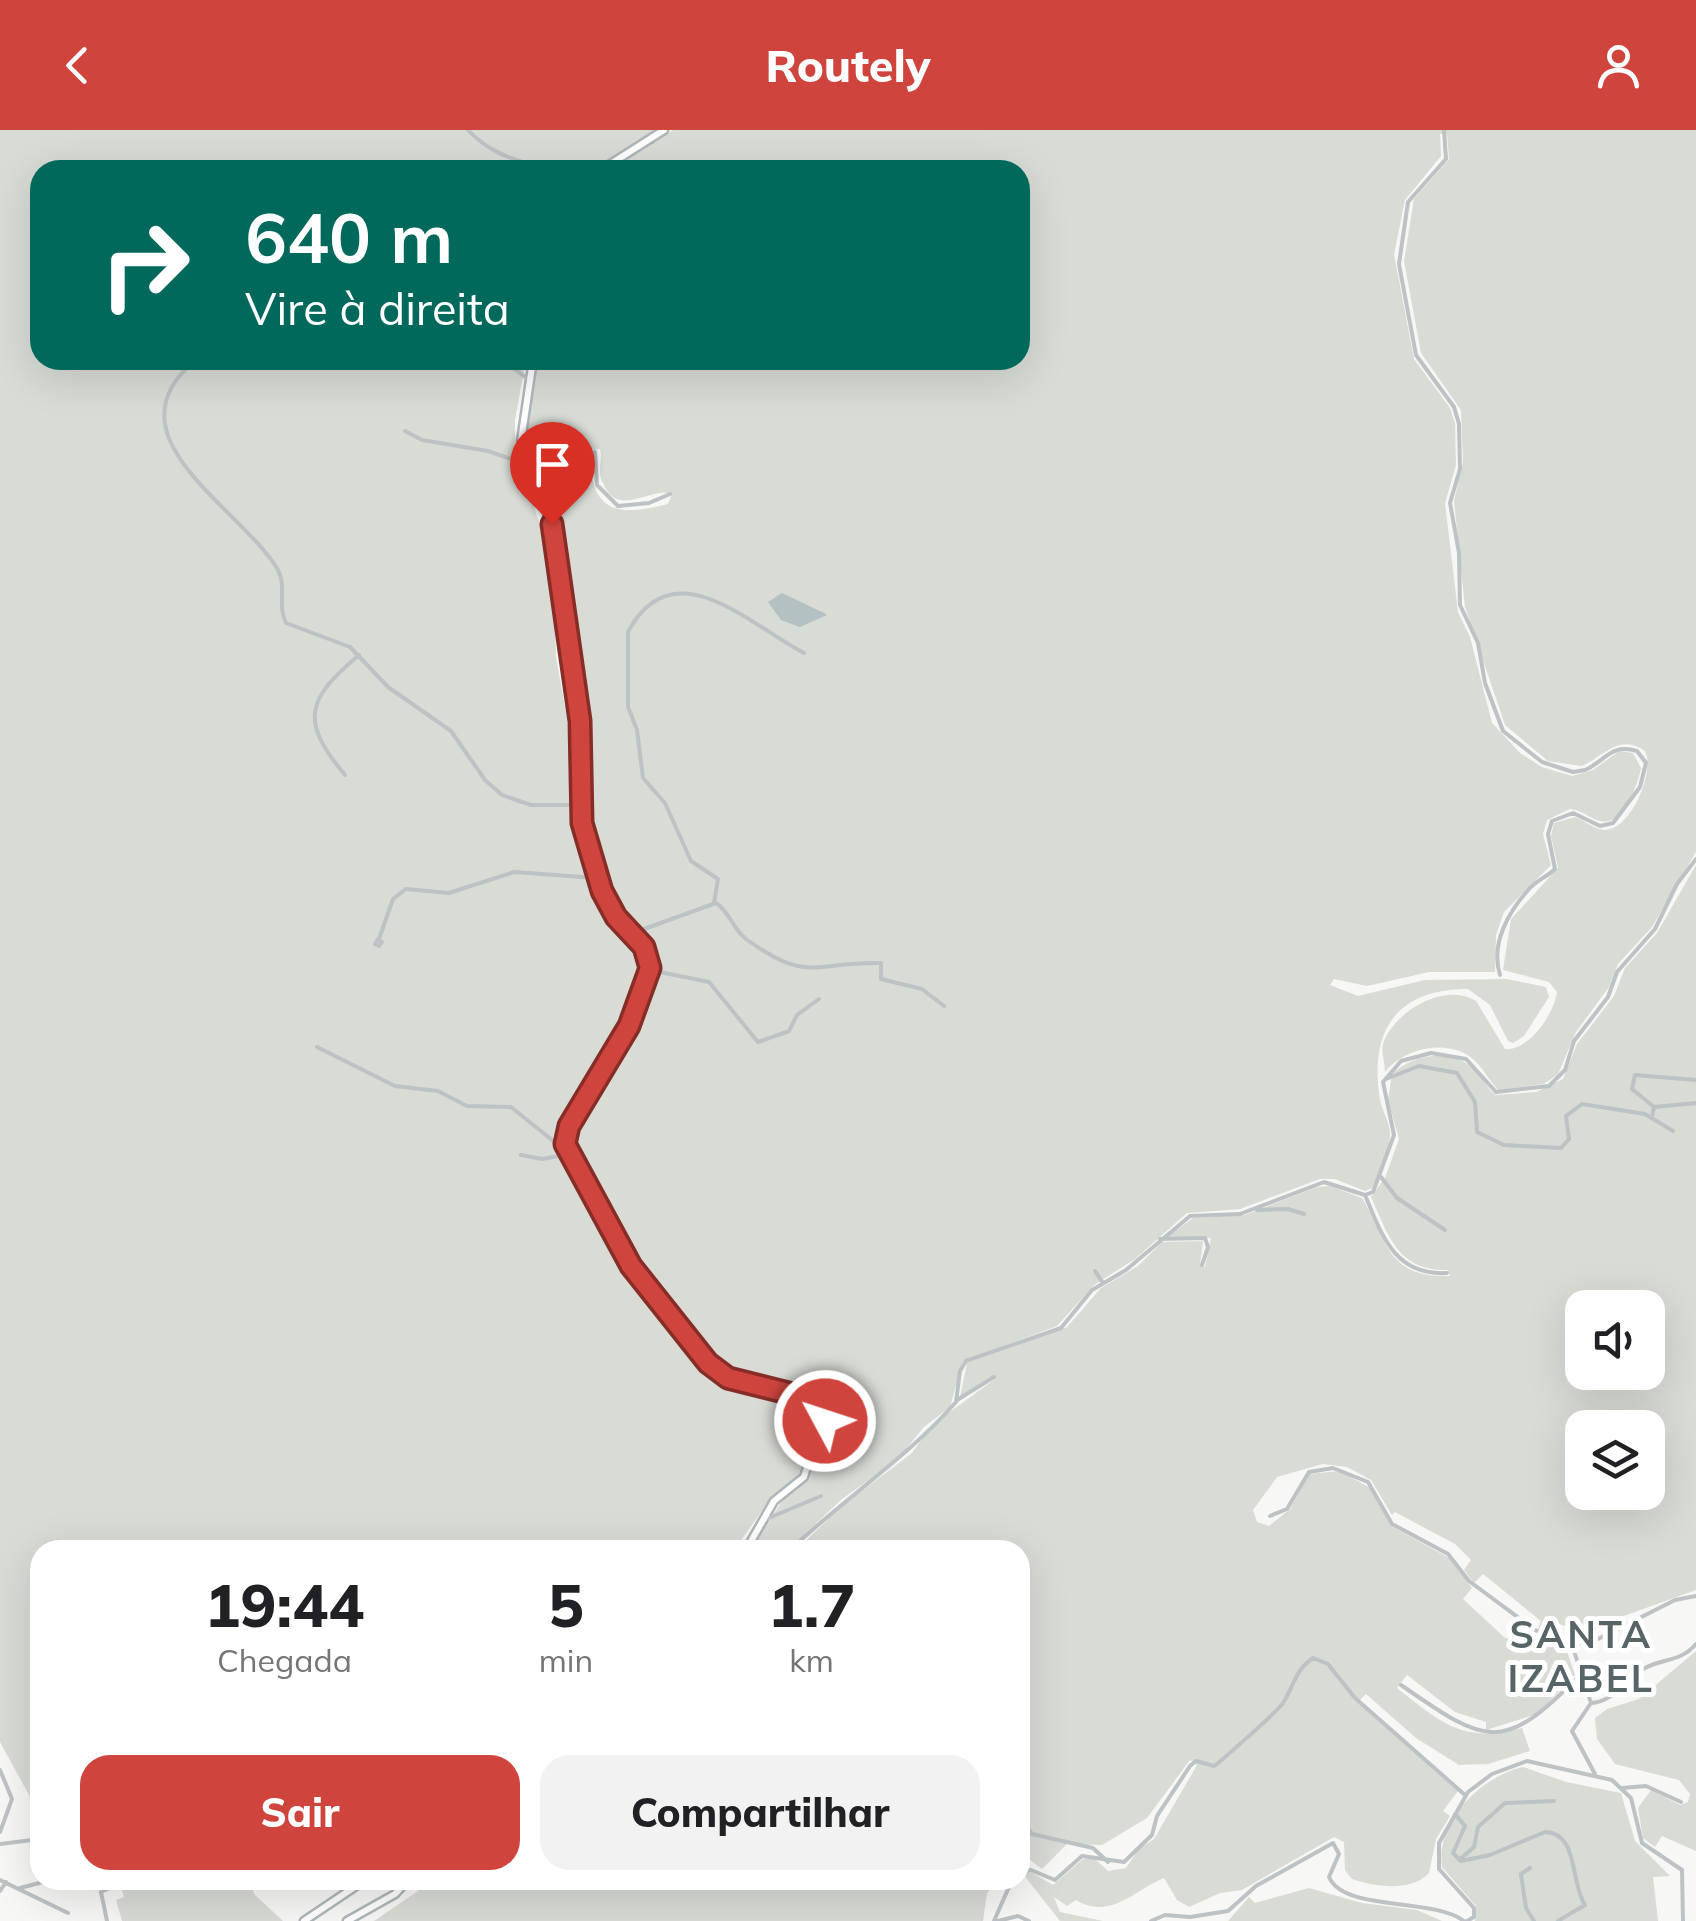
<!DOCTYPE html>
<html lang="pt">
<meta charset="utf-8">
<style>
:root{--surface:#fff;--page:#f2f2f2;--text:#202124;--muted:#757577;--accent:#cf453e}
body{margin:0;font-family:Mulish,sans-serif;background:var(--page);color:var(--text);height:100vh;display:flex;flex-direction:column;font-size:38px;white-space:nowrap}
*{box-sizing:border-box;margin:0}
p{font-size:32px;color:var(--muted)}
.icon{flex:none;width:55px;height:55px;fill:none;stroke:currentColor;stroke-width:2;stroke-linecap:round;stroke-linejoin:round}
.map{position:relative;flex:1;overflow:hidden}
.drawer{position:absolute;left:30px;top:1410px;width:1000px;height:350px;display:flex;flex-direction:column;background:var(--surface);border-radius:30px;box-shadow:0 10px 40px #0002}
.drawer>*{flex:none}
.banner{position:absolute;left:30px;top:30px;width:1000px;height:210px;border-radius:30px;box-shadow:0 10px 40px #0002;background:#00695c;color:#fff;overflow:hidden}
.tools{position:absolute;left:1565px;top:1160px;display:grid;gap:20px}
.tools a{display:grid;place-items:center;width:100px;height:100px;border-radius:20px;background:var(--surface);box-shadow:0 10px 40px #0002;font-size:50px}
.pin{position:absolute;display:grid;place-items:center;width:85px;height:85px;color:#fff;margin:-102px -42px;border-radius:50% 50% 50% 0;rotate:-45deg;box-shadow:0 0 10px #0007}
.pin .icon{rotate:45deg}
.me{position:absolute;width:110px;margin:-55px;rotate:310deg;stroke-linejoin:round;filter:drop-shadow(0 0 8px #0008)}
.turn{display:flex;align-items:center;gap:35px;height:210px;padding:0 50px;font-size:45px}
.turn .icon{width:130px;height:130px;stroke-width:2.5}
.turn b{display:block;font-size:70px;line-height:85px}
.eta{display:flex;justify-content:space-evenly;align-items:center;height:170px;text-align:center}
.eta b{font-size:60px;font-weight:800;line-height:70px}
.button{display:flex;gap:20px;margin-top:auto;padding:20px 50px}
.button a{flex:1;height:115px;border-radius:30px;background:var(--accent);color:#fff;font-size:40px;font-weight:800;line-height:115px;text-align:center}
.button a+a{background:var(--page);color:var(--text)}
header{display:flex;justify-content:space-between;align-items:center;height:130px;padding:0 50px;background:var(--accent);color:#fff;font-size:45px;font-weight:800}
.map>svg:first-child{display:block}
</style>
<header><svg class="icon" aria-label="back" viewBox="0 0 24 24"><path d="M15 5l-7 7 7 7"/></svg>Routely<svg class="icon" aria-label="person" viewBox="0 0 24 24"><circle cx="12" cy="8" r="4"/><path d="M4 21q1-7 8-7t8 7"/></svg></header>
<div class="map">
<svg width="1696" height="1791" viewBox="0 0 1696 1791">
<rect width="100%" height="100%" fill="#f7f7f5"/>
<path fill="#d8dcd5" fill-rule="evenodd" d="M0,0H659L593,40H40V230H526L515,290V317L553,436L556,527L567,588L573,696L597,772L638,818L644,840L617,902L562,994L557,1015L630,1146L701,1242L726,1256L802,1271L815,1279L819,1290L798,1346L770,1370L734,1420H40V1685L0,1612Z
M673,0H1696V722L1652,797L1618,834L1609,857L1576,902L1558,944L1544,954L1498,960C1489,950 1483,938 1473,929C1448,908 1404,918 1385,942C1385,931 1380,921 1384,911C1397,880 1445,852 1476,871L1505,919C1529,921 1554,884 1557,862L1549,852L1503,840L1511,789L1558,738L1551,706L1554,693L1575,687C1584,690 1595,700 1605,700C1631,699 1655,643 1645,621C1618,603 1605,626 1582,636L1548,631L1505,595L1465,477L1454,371L1463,332L1461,280L1421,223L1404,131L1414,69L1449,29L1447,4H1440L1441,26L1405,70L1394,124L1414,229L1450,278L1455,293L1456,335L1445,373L1458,482L1470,507L1492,593L1520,623L1542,637L1572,646L1593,640L1619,621L1633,623L1641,638C1638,654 1623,697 1600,691C1588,688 1583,680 1570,679L1547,690L1543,704L1551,735L1504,782L1496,805L1495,842H1429L1367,856L1334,849L1330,855L1358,866L1425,850L1507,849L1546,857L1549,867L1524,906L1513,913L1508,911L1490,875L1468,859C1394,859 1369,903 1380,970C1383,983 1391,994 1390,1007C1389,1024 1380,1044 1372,1058L1365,1061L1335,1049H1320L1240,1079L1187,1083L1135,1129L1094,1155L1057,1196L963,1231L950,1277L924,1297L897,1330L842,1369L788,1420H750L782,1371L810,1349L816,1315L831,1282L815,1264L742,1247L714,1233L676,1178L644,1143L604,1079L593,1049L570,1009L640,894L660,836L652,814L616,774L596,720L564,422L528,326L590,325C591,383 617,387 668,374L672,364C649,356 618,391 602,351C597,340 603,330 600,319L573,322L530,316L526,294L537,230H1020V40H612Z
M1696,735V1460L1582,1501L1559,1494L1552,1505L1538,1499L1541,1491L1483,1444L1474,1453L1464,1440L1471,1430L1455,1414L1395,1382L1392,1385L1371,1350L1347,1337L1323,1334L1277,1347L1253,1380L1257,1392L1269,1396L1290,1379L1309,1344L1340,1341L1370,1358L1391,1396L1451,1429L1472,1458L1463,1469L1504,1507L1518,1513L1565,1516L1575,1545L1537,1584L1486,1600V1592L1455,1582L1407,1545L1397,1558C1442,1593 1462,1614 1522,1598L1530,1621L1488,1634L1459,1635L1416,1608L1366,1564L1358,1572L1458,1661L1443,1681L1450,1686L1436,1709L1429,1743C1411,1762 1375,1757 1352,1749L1345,1740L1344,1712L1334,1707L1242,1760L1220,1763L1189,1777L1177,1770L1164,1748C1136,1759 1110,1791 1076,1770L1067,1776L1054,1767L1060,1782L1103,1791H1060L1023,1744L1031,1742L1053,1755L1083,1729H1095L1108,1741L1126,1738L1139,1719L1154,1709L1197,1635L1190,1630L1147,1688L1102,1715L1067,1714L1042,1739L1030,1730H1020V1420H796L842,1376L912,1323L932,1295L995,1249H987L960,1267L967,1233L1067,1197L1101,1158L1138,1136L1162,1112L1203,1111L1200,1135L1205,1137L1211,1108L1167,1107L1193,1088L1245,1085L1317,1057L1330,1056L1362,1068C1388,1112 1387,1148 1450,1146L1448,1140C1398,1141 1389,1107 1371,1067L1385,1048L1399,1009L1388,970L1392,944C1414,923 1453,918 1475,940C1484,949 1487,959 1496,965L1536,962L1563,949L1577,914L1614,866L1625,838L1657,803ZM1582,1178H1648V1242H1582ZM1582,1298H1648V1362H1582Z
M1696,1521V1721L1662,1706L1655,1717L1643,1708L1638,1678L1651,1660L1680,1675L1688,1672L1690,1664L1679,1650L1615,1634L1597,1609L1595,1588L1607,1579L1639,1569Z
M1523,1637L1566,1652L1621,1663L1635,1711L1670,1746L1653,1747L1658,1791H1475L1476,1776L1442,1737C1435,1691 1482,1646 1523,1637Z
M131,1750H248L255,1765L283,1791H122L116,1770L124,1767L121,1757Z
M434,1750L454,1752L995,1750L987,1764L983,1791H374Z
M1309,1758L1362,1773L1417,1780L1442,1791H1228L1249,1767L1255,1773Z"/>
<path fill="#b3c1c3" d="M782,463L824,483L827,485L800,497L781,490L768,472Z"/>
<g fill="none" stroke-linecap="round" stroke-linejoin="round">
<g stroke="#afb6b9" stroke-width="11">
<path id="secondary" d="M601,40L664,0
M533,230L521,311L529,345L552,394L562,441L567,523L580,591L581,693L601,761L616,787L645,817L651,838L629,896L566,1001L565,1014L631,1136L708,1233L729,1248L813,1269L824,1281L804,1347L774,1371L746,1420
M304,1791L365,1750
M347,1791L395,1764L408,1750"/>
</g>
<path stroke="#bdc2c4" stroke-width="4" d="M468,0C492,26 518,30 549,40
M1444,0L1446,29L1408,72L1399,134L1416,225L1454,277L1459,294L1460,339L1450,373L1459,423L1460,475L1478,513L1485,553L1503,601L1542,632L1573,642L1585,640C1606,631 1610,613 1637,621L1646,633L1640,657L1613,693L1600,696L1573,683L1552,691L1548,704L1555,739C1547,747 1537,750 1530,758C1509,781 1490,813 1500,845
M196,230C102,306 243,379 278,440C287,457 277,475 286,493L350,517L388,557L451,601L485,650L502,665L531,675H579
M502,230L528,249
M405,301L422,310L488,321L525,334
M523,320L575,325L595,322L597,355L618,376L649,373L670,364
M345,645C299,590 307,569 359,525
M714,773L718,749L691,731L665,673L643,648L637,600L628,577V502C673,417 750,495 804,523
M633,803L716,773C730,782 732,798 746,809C809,855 814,831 881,833V849L922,859L944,876
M378,809L382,812L379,816L375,814Z
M379,809L393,769L406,759L449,763L514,742L596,748
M650,840L709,852L758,912L789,901L797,885L819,869
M317,917L395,956L438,961L467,976L511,977L567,1022
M1386,949L1419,936L1457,943L1475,972L1477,1002L1504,1015L1561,1018L1569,1009L1566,986L1582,974L1645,984L1673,1001
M1654,977L1696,973
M1652,987L1654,977L1632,959L1635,945L1696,950
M521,1025L542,1029L570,1024
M1381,1047L1397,1068L1445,1100
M1365,1065C1382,1106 1395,1146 1447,1143
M1257,1080L1288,1079L1304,1084
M1160,1109L1205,1108L1208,1117L1202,1135
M1095,1141L1103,1153
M957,1270L994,1247
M1270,1386L1287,1379L1309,1342L1333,1338L1368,1352L1392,1394L1448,1424L1469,1451L1535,1500L1572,1515L1598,1509L1675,1470L1696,1466
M764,1390L821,1366
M790,1420C845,1368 907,1328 956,1272L960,1241L966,1231L1061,1198L1092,1160L1126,1140L1190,1086L1240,1084L1324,1052L1365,1065L1373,1062L1394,1005L1383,952L1401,931L1431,923L1466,929L1496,962L1549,956L1565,940L1574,911L1608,867L1617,842L1655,799L1677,754L1696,729
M1572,1515L1591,1573
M1401,1555C1486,1614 1502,1625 1580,1545
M1591,1573C1614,1572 1626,1548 1645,1538C1664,1528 1681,1532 1696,1514
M1591,1573L1572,1601L1595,1644
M0,1640L12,1669L0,1702
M1622,1658L1646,1656L1681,1672
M1455,1684L1465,1696L1453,1723L1461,1731L1490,1725L1545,1702C1579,1703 1570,1753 1585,1775L1558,1791
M1020,1688L1032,1704L1093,1718L1108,1732
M0,1714L40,1709
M1459,1730L1474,1717L1478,1697L1505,1673L1554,1671
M1530,1738L1521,1744L1526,1778L1534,1791
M1020,1743L1031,1740L1055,1750L1082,1726L1124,1732L1152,1705L1157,1686L1190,1636L1196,1631L1214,1636C1219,1633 1278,1581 1283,1573C1294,1556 1295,1540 1313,1528L1328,1534L1355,1568L1465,1665
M0,1750L68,1783
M20,1758L51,1750
M0,1761L6,1752
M107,1791L101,1762L127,1750
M994,1791L1012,1750
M998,1791L1018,1786L1029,1791
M1151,1791L1165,1785L1190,1787L1228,1781L1256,1756L1333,1713L1339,1724L1329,1747C1344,1782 1432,1767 1464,1791
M1467,1791L1474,1787V1778L1439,1739V1713L1468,1662L1492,1644L1527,1631L1612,1650L1631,1668L1642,1713L1682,1740L1683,1791"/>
<use href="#secondary" stroke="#fff" stroke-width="6"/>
</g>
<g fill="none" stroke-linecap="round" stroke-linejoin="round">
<g stroke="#872d28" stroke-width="25">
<path id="route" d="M552,394L580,591L582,693L602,761L616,787L644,817L650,838L629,896L569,996L565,1014L631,1136L708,1233L728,1248L808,1268L824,1281L825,1291"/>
</g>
<use href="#route" stroke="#cf453e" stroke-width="18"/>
</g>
<g text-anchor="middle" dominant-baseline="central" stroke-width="10" stroke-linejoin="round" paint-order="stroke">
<g font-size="38" font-weight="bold" letter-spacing="2.5" fill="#576468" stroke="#fff">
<text x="1581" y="1504">SANTA<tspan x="1581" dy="44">IZABEL</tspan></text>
</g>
</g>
</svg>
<div class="tools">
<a><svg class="icon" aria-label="sound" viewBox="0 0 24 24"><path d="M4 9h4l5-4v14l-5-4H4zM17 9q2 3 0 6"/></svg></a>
<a><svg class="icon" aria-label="layers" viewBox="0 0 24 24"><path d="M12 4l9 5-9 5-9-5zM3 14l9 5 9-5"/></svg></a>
</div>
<div class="pin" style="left:552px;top:394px;background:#d93025"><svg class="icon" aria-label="arrive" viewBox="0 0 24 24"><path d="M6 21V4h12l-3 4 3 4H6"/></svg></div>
<svg class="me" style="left:825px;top:1291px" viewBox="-20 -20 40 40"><circle r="17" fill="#cf453e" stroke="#fff" stroke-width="3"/><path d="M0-11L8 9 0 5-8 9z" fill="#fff"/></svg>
<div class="banner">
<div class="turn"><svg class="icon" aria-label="right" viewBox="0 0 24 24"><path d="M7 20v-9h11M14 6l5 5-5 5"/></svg><div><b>640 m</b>Vire à direita</div></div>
</div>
<section class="drawer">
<div class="eta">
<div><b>19:44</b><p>Chegada</p></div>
<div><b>5</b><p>min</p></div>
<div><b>1.7</b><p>km</p></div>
</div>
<div class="button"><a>Sair</a><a>Compartilhar</a></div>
</section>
</div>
